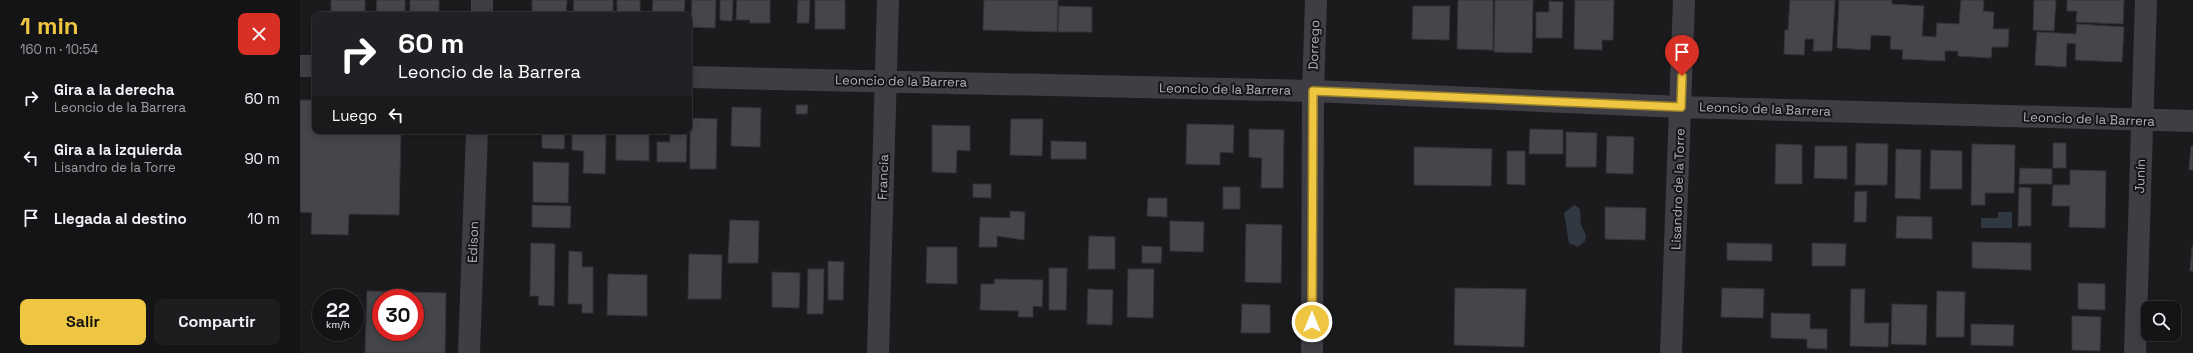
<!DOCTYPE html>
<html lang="es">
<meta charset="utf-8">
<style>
:root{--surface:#141416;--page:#1d1d1f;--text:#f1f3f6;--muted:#9d9ea1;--line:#333335;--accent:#efc641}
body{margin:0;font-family:"Space Grotesk",sans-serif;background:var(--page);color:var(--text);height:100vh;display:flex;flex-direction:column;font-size:15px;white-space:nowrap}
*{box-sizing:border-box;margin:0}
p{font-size:13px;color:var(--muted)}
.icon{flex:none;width:22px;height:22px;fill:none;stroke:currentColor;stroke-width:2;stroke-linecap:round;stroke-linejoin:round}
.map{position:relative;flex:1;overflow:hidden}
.sheet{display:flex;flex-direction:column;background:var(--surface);width:300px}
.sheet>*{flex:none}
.banner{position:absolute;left:12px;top:12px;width:380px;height:122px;border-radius:8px;box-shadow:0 2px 10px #0003,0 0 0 1px var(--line);background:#202124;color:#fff;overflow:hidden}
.fabs{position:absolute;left:1841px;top:301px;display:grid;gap:8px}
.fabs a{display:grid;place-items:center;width:40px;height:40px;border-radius:8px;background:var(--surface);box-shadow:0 2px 10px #0003,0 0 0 1px var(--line);font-size:20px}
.speed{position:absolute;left:12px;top:289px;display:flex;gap:8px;font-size:20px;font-weight:700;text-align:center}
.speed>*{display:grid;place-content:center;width:52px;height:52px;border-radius:50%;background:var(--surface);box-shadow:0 2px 10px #0003,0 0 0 1px var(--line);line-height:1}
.speed small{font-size:10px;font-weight:400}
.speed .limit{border:6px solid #d22;background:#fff;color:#111}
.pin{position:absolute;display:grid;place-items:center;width:34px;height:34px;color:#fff;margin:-41px -17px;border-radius:50% 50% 50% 0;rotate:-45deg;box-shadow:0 0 4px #0007}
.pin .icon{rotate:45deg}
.me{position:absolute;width:44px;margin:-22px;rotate:0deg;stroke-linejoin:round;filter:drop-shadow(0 0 3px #0008)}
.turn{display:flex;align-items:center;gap:14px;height:84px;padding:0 20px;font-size:18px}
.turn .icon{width:52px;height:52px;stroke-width:2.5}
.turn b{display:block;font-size:28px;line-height:34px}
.then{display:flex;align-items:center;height:38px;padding:0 20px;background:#0003;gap:8px;font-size:15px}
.round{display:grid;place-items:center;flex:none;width:42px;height:42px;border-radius:8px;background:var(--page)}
.headline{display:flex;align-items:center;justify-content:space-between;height:68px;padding:0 20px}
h1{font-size:24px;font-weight:700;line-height:30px;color:var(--accent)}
.primary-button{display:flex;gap:8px;margin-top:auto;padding:8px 20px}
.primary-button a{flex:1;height:46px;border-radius:8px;background:var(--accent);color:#111;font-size:16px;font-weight:700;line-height:46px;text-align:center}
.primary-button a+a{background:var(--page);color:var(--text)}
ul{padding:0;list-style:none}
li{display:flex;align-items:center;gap:12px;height:60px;padding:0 20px}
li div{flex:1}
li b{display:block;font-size:15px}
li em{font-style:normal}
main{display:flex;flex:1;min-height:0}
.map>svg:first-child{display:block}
</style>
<main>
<section class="sheet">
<div class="headline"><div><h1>1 min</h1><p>160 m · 10:54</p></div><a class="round" style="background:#d93025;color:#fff"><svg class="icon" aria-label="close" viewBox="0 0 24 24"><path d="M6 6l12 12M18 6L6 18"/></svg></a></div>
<ul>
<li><svg class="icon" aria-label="right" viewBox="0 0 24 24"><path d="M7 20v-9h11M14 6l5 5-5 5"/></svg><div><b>Gira a la derecha</b><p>Leoncio de la Barrera</p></div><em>60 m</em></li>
<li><svg class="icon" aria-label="left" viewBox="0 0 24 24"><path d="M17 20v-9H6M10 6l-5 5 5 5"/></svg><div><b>Gira a la izquierda</b><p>Lisandro de la Torre</p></div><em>90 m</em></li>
<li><svg class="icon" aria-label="arrive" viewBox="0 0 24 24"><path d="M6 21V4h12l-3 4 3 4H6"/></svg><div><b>Llegada al destino</b></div><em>10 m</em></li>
</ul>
<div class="primary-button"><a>Salir</a><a>Compartir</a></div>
</section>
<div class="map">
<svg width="1893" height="353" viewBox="0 0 1893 353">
<rect width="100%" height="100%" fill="#1b1b1d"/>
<path fill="#303841" d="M1274,205C1284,209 1279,216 1281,224C1282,228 1285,232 1286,236L1285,241L1278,247L1269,243L1264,213Z
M1698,212H1712V228H1681V218H1698Z"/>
<path fill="#45464a" stroke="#353539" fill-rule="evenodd" d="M31,0H65V15H31Z
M77,0H105V15H76Z
M110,0H139V15H110Z
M232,0H267L266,15H232Z
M274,0H313V15H273Z
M317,0H340V15H317Z
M353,0H385L384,15H352Z
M392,0H416L415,28L391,27Z
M420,0H433L432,21L420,20Z
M437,0H470V23H450V20H436Z
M498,0H510L509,23H497Z
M515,0H545V29H515Z
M684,0H758L757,32L683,30Z
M1158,0H1193V50L1157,49Z
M1195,0H1233L1232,53L1194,52Z
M1275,0H1314L1313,40H1302V50L1274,49Z
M1490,0H1535L1532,51H1513L1514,39H1505L1504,55L1484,54L1485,30H1488Z
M1539,0H1592V4L1624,6L1622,36L1636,37L1637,23L1659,24L1661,0H1684L1683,11L1694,12L1693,29H1709L1708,47H1692L1691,58L1658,56V51H1645V61L1602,59L1603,50L1590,49L1591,36L1571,35L1570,50L1537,48Z
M1734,0H1756L1754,31L1733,30Z
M1767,0H1824L1823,24L1776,22L1777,11H1767Z
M1249,1L1263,2L1262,38H1236V12H1249Z
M759,6L792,7V32H758Z
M1113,6H1150L1149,40L1112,39Z
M1777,24L1824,27L1822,62L1775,60L1776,44L1767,43L1766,67L1735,65L1737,32L1776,34Z
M0,100H15V131H101L99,215L49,214L48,235L11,234L12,213L0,212Z
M496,105H508L507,114H496Z
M432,107L461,108L460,147L431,146Z
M390,118L417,119L416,169H390Z
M711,119H743L742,156L710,155Z
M887,124L934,125L933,153L920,152V165L886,164Z
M632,125L670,126V151L657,150L656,173L632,172Z
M949,129L984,130L983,188H961L962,158L949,157Z
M1230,129L1263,130V154H1229Z
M242,131H265L264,149L242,148Z
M272,131H306L305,174L283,173L284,151L272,150Z
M316,131H349V161L316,160Z
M370,131H387L386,162H357V142H370Z
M1266,132L1297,133L1296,167H1266Z
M1307,136L1334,137L1333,174L1306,173Z
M751,141L786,142V159H751Z
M1556,143L1588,144L1587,185H1555Z
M1753,143H1766V168H1753Z
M1476,144L1502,145V184H1475Z
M1672,144L1715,145L1714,193H1685V205H1671Z
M1515,146H1547V179L1514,178Z
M1891,146H1893V170H1889Z
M1114,147L1192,149L1191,186L1114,185Z
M1596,149L1621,150L1620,199L1595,198Z
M1631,150L1662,151V189H1630Z
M1207,151H1225V185L1207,184Z
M233,162L269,163L268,203L233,202Z
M1720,168L1752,169V184H1719Z
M1770,170L1806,171L1805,228L1769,227L1770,206H1752L1753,185H1770Z
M673,184H691V198L673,197Z
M923,187H940V209H923Z
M1719,187L1731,188V226H1718Z
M1567,191L1566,222H1554L1555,192Z
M848,198H867V217L847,216Z
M232,205L271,206L270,228L232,227Z
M1305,207L1346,208L1345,240L1305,239Z
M710,211L725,212L724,240L697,236V247H679L680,217L710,218Z
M1597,216L1632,217V239L1596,238Z
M430,220L459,221L458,263H428Z
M870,221L904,222L903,252L870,251Z
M946,224L982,225L981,283L945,282Z
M789,236L815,237V269H788Z
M1672,242L1731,243V270L1672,268Z
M231,243L255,244L254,306L238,305L239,296H230Z
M1427,243L1472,244V261L1427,260Z
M1512,243L1546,244L1545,266H1512Z
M842,246L862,247L861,263H842Z
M627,247H657V284L626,283Z
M1892,247H1893V271H1890Z
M269,251L282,252V267H293V313H282V304H268Z
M389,254L422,255L421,299H388Z
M528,261L544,262L543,300H528Z
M749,268H767L766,310H749Z
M508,269H524L523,314H507Z
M828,269H854L853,318L827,317Z
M472,272L500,273L499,308L472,307Z
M308,274L347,275V316L307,315Z
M695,279L743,280L742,307L733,306V317H718L719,311L680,310L681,284H694Z
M1778,283L1805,284V310L1778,309Z
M1155,288L1226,289L1224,347L1154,345Z
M1422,288L1464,289L1463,318L1421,317Z
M788,289L813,290L812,325L787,324Z
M1551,289H1565L1564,323H1589L1588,347L1550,346Z
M67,291L146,293L145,353H65ZM81,298H115V332H81Z
M1637,291L1665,292L1664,337H1636Z
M942,304L970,305V333H941Z
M1592,304L1627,305L1626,345L1591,344Z
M1471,313L1510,314V329H1527V349L1507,348V339L1471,338Z
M1772,316L1801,317L1800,351L1772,350Z
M1671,324L1714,325L1713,346L1671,345Z"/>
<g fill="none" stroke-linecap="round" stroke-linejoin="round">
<path stroke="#3e3e44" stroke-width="22" d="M182,15V0
M0,66H15
M389,77L1013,91L1381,107L1893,121
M169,353L177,131
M578,353L588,0
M1012,353L1013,91L1016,0
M1371,353L1384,0
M1835,353L1846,0"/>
</g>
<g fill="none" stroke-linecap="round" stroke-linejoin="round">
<g stroke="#9b812a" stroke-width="10">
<path id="route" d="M1012,322L1013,91L1381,107L1382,76"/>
</g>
<use href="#route" stroke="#efc641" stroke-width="7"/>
</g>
<g text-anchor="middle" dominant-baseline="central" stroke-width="4" stroke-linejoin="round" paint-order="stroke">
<g font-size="13" fill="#aeb1bc" stroke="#161618">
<text transform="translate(1014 45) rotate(-88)">Dorrego</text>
<text transform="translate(601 81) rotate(1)">Leoncio de la Barrera</text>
<text transform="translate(925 89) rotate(1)">Leoncio de la Barrera</text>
<text transform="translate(1465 109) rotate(2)">Leoncio de la Barrera</text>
<text transform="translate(1789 119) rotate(2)">Leoncio de la Barrera</text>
<text transform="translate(1840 176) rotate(-88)">Junín</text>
<text transform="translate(583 177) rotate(-88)">Francia</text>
<text transform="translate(1378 189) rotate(-88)">Lisandro de la Torre</text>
<text transform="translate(173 242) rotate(-88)">Edison</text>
</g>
</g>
</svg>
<div class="fabs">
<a><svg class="icon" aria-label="search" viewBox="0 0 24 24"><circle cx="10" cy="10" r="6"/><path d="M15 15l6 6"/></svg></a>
</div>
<div class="speed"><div>22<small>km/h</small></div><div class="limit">30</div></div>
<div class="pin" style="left:1382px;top:76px;background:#d93025"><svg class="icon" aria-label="arrive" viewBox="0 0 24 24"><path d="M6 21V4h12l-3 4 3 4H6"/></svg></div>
<svg class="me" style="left:1012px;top:322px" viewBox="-20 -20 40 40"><circle r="17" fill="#efc641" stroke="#fff" stroke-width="3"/><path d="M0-11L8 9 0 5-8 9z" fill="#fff"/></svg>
<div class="banner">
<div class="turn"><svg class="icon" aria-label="right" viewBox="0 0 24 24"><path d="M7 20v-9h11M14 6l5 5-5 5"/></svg><div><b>60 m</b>Leoncio de la Barrera</div></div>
<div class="then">Luego<svg class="icon" aria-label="left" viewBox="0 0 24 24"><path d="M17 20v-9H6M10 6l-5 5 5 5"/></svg></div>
</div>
</div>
</main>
